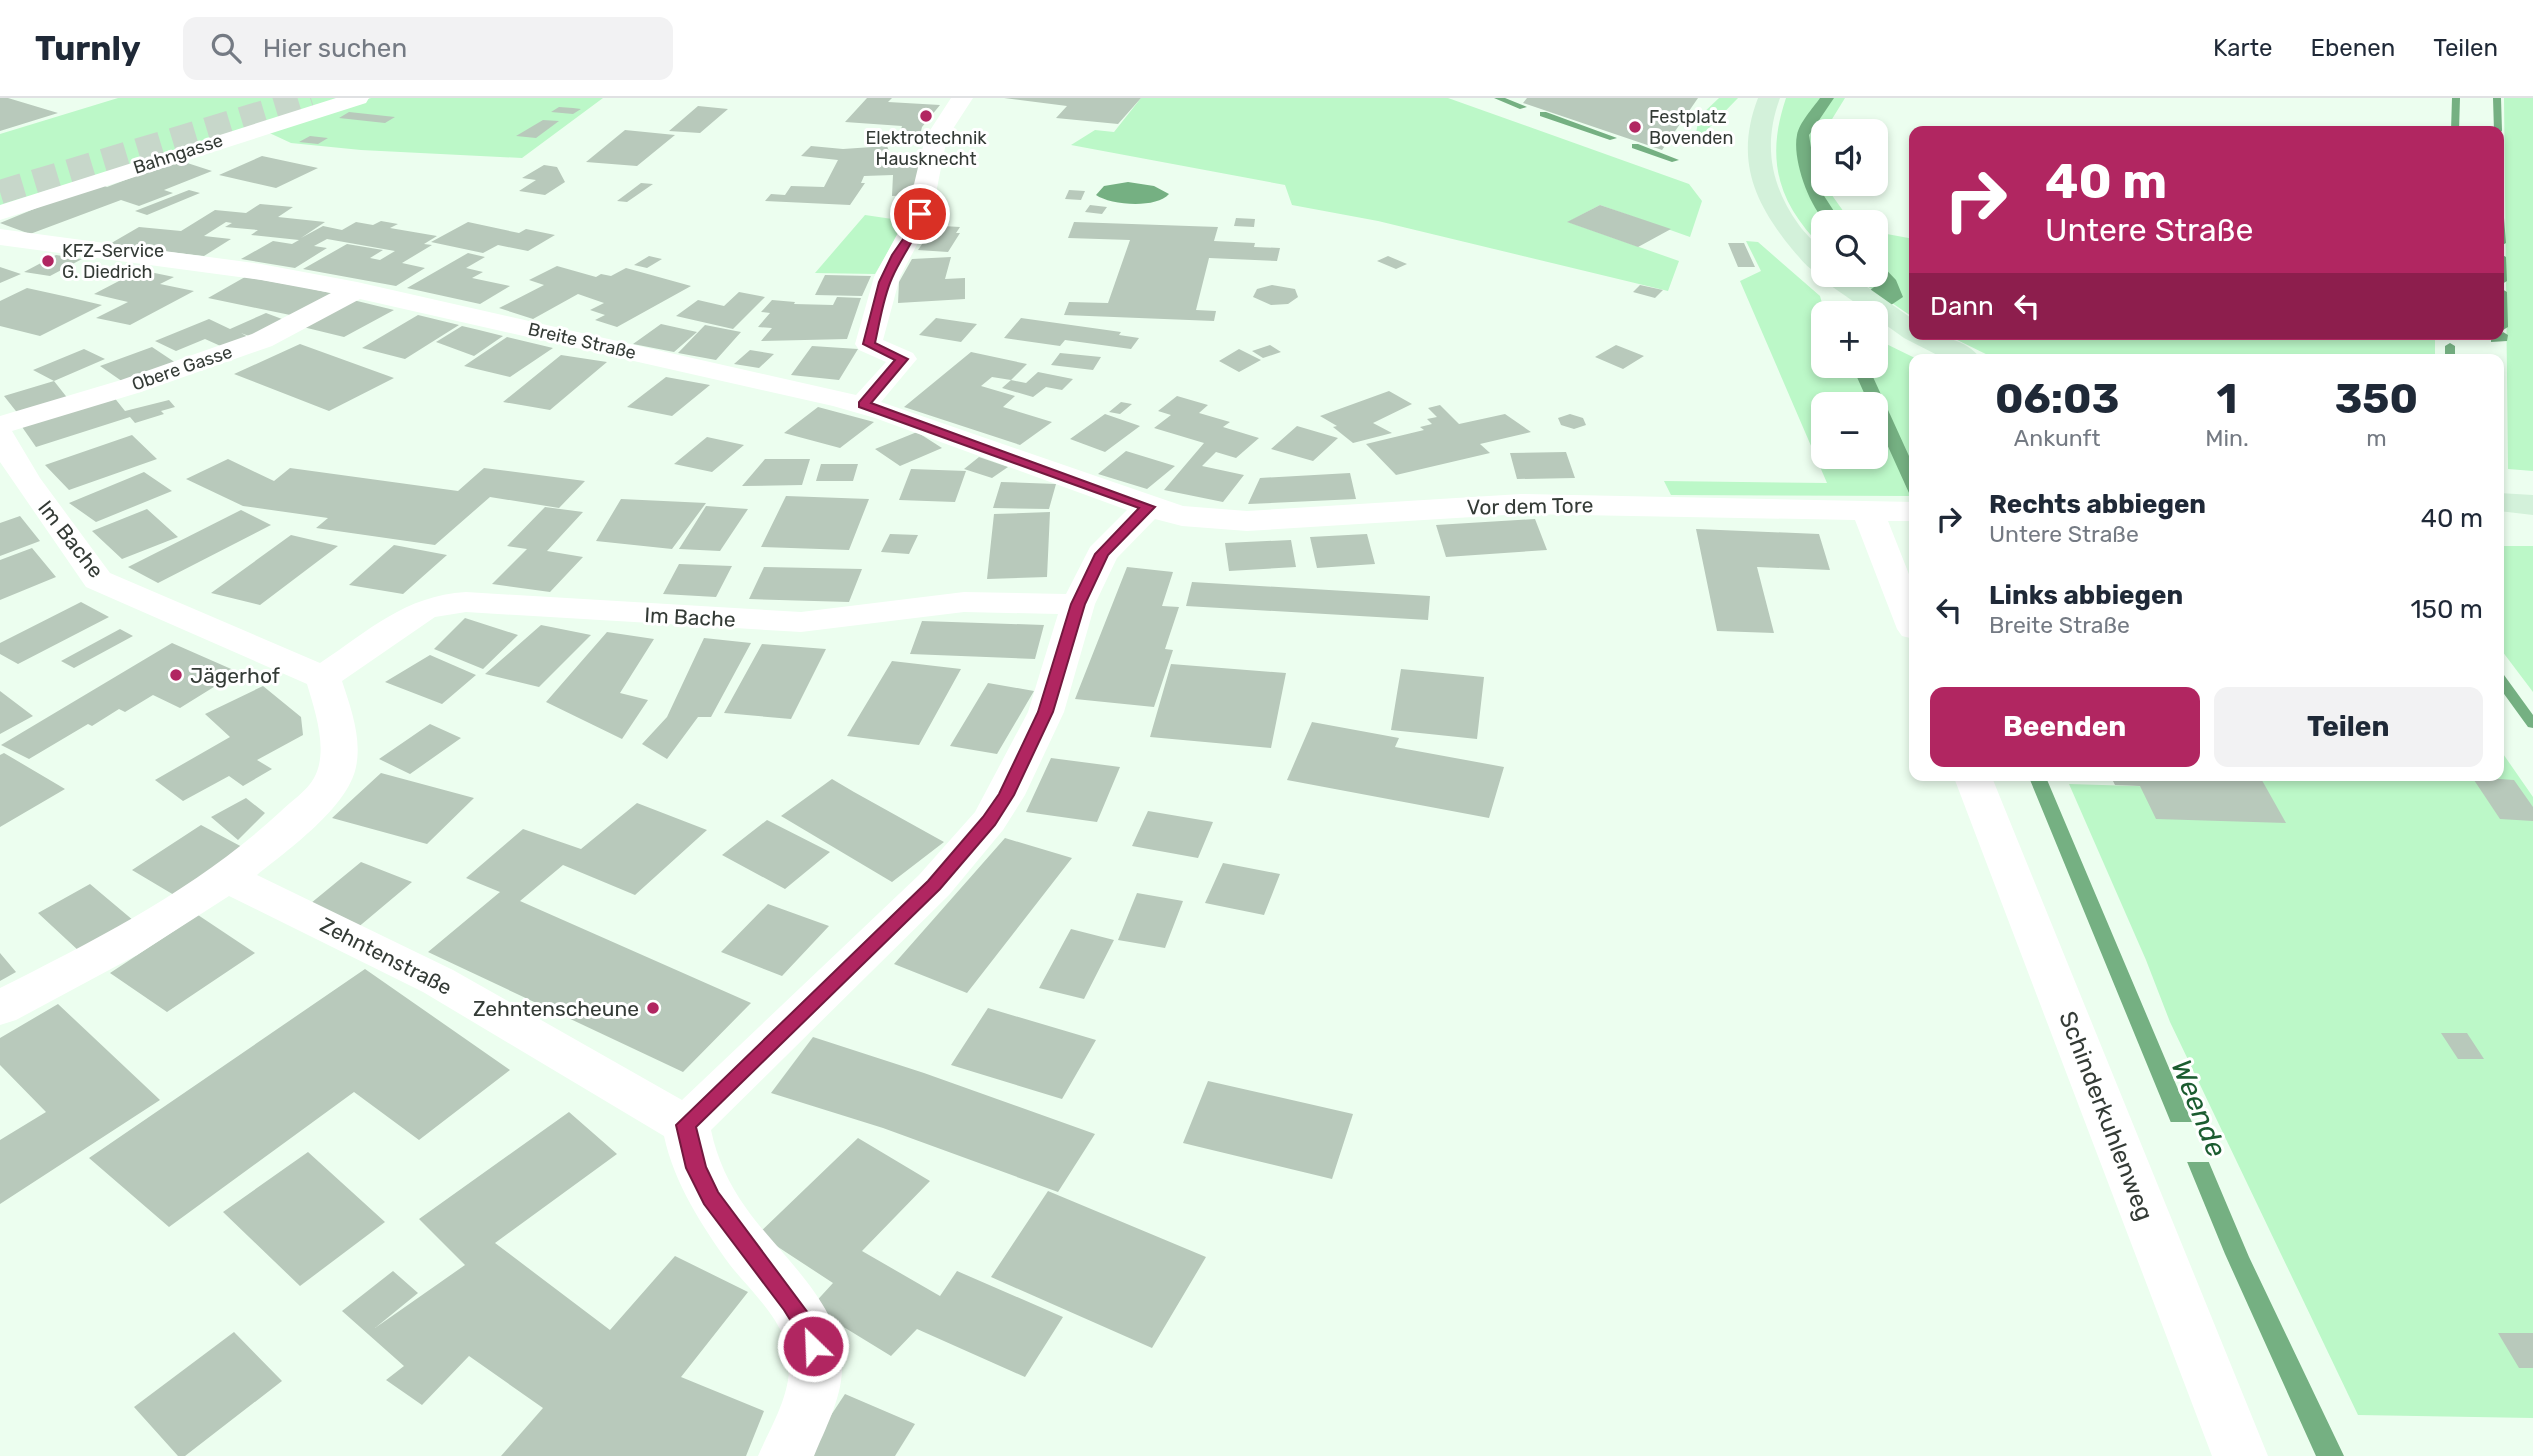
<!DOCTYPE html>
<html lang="de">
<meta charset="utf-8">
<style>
:root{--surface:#fff;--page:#f2f2f3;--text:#1f2937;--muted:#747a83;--line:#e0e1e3;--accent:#b12661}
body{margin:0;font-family:Rubik,sans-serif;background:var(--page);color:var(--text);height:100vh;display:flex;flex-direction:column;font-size:26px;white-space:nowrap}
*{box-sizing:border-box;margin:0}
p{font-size:23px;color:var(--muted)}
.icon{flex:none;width:38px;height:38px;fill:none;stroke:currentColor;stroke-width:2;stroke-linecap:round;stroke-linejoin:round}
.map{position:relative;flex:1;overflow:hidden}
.side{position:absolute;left:1909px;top:256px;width:595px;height:427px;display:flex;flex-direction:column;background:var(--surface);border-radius:14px;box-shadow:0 4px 10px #0003}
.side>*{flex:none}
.top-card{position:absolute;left:1909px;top:28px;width:595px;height:214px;border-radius:14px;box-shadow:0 4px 10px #0003;background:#b12661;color:#fff;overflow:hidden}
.controls{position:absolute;left:1811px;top:21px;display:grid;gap:14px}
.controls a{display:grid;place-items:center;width:77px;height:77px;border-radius:14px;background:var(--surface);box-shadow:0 4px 10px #0003;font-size:35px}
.pin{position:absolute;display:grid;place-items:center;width:60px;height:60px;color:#fff;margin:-30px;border:4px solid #fff;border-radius:50%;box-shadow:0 2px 7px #0007}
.me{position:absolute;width:77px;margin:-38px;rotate:336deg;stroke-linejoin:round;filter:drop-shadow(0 0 5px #0008)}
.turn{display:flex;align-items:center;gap:24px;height:147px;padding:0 21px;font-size:32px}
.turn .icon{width:91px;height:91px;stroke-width:2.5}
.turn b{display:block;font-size:49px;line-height:60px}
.then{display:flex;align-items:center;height:66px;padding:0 21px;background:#0003;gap:14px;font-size:26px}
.eta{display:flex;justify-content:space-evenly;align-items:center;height:119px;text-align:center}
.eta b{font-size:42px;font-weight:700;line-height:49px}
.button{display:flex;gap:14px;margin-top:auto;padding:14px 21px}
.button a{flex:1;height:80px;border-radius:14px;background:var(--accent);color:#fff;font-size:28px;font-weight:700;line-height:80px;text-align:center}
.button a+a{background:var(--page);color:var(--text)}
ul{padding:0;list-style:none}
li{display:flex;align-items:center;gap:21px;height:91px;padding:0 21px}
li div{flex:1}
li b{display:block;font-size:26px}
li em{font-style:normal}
header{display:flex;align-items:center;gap:42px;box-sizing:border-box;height:98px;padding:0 35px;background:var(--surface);border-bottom:2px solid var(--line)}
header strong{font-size:33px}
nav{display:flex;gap:38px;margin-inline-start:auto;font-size:24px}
.search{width:490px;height:63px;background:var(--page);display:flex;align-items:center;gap:18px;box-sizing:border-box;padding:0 24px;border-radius:14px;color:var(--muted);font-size:26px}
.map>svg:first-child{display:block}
</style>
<header>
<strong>Turnly</strong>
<div class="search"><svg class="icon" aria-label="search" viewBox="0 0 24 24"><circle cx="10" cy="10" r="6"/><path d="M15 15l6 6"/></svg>Hier suchen</div>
<nav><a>Karte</a><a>Ebenen</a><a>Teilen</a></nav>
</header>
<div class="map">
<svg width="2533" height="1358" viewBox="0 0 2533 1358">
<rect width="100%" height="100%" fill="#ecfeef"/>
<path fill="#bcf8c8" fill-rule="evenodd" d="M118,0H346L0,110V36Z
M371,0H603L522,60L361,52L291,45L263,32Z
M1141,0H1448L1689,86L1702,103L1690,139L1600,107L1568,124L1679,163L1668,193L1378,123L1292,107L1285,87L1071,47L1095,32L1114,34Z
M1719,0H1738L1706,33L1699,47L1694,46L1699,19Z
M1786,0H1845L1821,39L1824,86L1851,124H1824L1823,150C1778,105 1765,62 1786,0Z
M2504,0H2533V373L2508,371Z
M865,117L906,123L875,176L815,175Z
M1876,134L1914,141V220L1851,177H1876Z
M1746,143L1758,144L1820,198L1822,205L1837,215H1824V268H1876V241L1917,261H1914V398L1671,397L1664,383L1827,385L1740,183L1761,173ZM1824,306H1876V359H1824Z
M1945,236H2427L2435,241V261H1996Z
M2499,448H2533V594L2499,549Z
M2499,650L2533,699V1320L2358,1317L2170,924L2146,862L2069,686L2266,692L2259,677H2499Z"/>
<path fill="#75b082" d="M1820,0H1834L1809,37L1817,87L1841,124H1826C1809,108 1792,61 1797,37C1799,25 1813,10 1820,0Z
M1128,84L1154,88L1169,96C1156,111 1110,107 1096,97L1104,88Z
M1876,161L1896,182L1903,199L1876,217L1840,215L1882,183L1876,174Z
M1852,268H1868L1914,369V406L1876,322V306H1869Z
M2028,677H2045L2249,1159L2344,1358H2316L2225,1156Z"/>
<path fill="#ecfeef" d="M2167,1024H2196L2213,1064H2183Z"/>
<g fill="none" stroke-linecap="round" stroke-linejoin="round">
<path fill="#75b082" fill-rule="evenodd" d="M1494,0H1505L1527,9L1520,11Z
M2452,0H2460L2459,33H2451Z
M2493,0H2501L2502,33L2499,35V33H2494Z
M1540,14H1546L1617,40L1610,42L1540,18Z
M1632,46H1638L1679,62L1672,64L1632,50Z
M2499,70L2503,73V87L2499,90Z
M2500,94L2504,97V110L2500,113Z
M2500,117L2504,120L2506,145L2501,148L2499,147Z
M2501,156L2506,159L2507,183L2502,186L2499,185V157Z
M2502,191L2507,194L2508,229L2503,232L2499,230V192Z
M2503,234L2508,237L2507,243L2491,244V240L2498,239Z
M2450,245L2455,248V261H2445V248Z
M2499,576L2504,577L2533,617V630L2528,629L2499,589Z"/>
</g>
<path fill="#b8c9bb" d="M0,0H8L58,15L0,33Z
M867,0H892L888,4L940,7L922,29L919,41H898L902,28L845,24Z
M1004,0H1141L1118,26L1056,20L1067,8Z
M1527,0H1698L1662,52L1523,5Z
M698,8L728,11L700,35L669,33Z
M559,9L573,10L581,11L573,16L551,14Z
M349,14L395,19L385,25L339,20Z
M543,22L559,23L536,40L516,38Z
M625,32L675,37L637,68L586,64Z
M310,38L328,40L318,46L299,44Z
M811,48L843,51L887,48L890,56L920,55L917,97L892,98L893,77L864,78L861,85H865L850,107L765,103L771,96L785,97L791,88L824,89L838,62L801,58Z
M262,58L318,70L276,90L219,77Z
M178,62L212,73L164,92L173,95L139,108L121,102L30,136L0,125L97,85L107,89Z
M544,67L557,69L565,84L545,97L519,93L536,82L522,80Z
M641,85L653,86L627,104L617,103Z
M189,92L200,95L147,117L135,113Z
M1069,92L1085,93L1081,102L1065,101Z
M260,106L293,109L278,119L325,124L301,140L323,128L342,132L356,124L373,127L381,123L398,126L390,130L437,138L424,146L432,147L402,165L425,170L396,188L303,171L347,146L383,152L370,160L380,162L395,153L327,141L314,148L327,150L295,170L241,161L273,143L292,146L299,142L251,137L258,132L225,129L232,125L226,124L204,138L231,141L204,158L108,147L139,129L181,133L215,112L246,115Z
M1090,107L1107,109L1102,116L1085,114Z
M1600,107L1671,131L1638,149L1567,124Z
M1236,120L1255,121L1254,129L1234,128Z
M468,124L519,135L526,131L555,137L528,153L498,147L483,155L431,144Z
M1074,124L1218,129L1214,143L1255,145L1254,149L1280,150L1277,163L1209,160L1196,212L1216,213L1214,223L1064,217L1069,204L1108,205L1130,142L1068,140Z
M943,128L960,129L956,135H960L948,154L918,152L931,133H939Z
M1728,145H1744L1755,169H1738Z
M468,155L485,159L466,170L483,174L472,180L510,188L480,206L407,190Z
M56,157L82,161L50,178L24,174Z
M649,158L662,161L647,170L634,167Z
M1388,158L1407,166L1396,171L1377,163Z
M951,159L945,181L965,180V201L898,205L899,184L912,161Z
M557,168L596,179L601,176L611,178L626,170L691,188L617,229L595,222L605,217L590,212L604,205L578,196L533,221L499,210L544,187L529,182Z
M0,169L21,176L0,185Z
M140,172L174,179L160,186L194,193L130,227L96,220L128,204L94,196Z
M825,177L871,178L862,198L815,197Z
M245,179L303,189L335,196L295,218L208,200Z
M1272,187L1295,191L1298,199L1288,206L1271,207L1253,199L1257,191Z
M1640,187L1663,192L1655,200L1633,194Z
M27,190L68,199L102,207L40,238L0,228V203Z
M739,194L765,199L733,231L676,218L698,202L724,208Z
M837,199L861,200L847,241L761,243L772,230L758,229L770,215L761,214L772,202L795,204L794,206L833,207Z
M353,202L394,212L344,239L303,229Z
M266,215L290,224L254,240L241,235L250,240L225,250L205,241L176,253L155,243L209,221L230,231Z
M418,217L459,227L405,261L362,250Z
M936,220L977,226L961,244L919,237Z
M1021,220L1121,234L1119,237L1139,240L1131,251L1065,242L1060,248L1004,240Z
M661,226L697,234L674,254L633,246Z
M705,227L741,234L716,262L678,255Z
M462,228L479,232L503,238L474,258L436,244Z
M507,239L553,250L510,279L464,268Z
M300,246L394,280L329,313L234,276Z
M1270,247L1281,254L1263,260L1252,253Z
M1616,247L1644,258L1623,271L1595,259Z
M812,248L858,251L839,282L791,277Z
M152,249L179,267L126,286L100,268Z
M84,251L105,261L54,283L69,302L19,317L4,298L54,283L33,272Z
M1239,251L1261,262L1239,274L1219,263Z
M750,252L774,256L759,270L734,266Z
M971,254L1027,266L1011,282L992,279L981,288L1015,298L1003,309L1052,324L1020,347L904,309Z
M1060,255L1101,259L1093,272L1051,267Z
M561,257L607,264L550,312L503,304Z
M1038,274L1073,281L1062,292L1046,289L1033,299L1002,290L1011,282L1026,285Z
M666,279L710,287L672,318L627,309Z
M1389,293L1412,306L1373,325L1392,335L1353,345L1333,329L1337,328L1320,318Z
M113,298L125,313L169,302L175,309L161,313L164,316L135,325L130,319L36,349L20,326Z
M1177,298L1208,307L1199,315L1230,324L1223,329L1259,340L1236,360L1216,354L1202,368L1244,377L1223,404L1164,392L1204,345L1154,330L1171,317L1158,313Z
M1121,304L1132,306L1120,316L1109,314Z
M1440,307L1459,326L1505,316L1531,334L1480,346L1490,355L1396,377L1366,346L1424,332L1420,329L1432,326L1427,321L1437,319L1428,310Z
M818,309L874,324L840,350L784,335Z
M1105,316L1140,328L1105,354L1070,341Z
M1570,316L1583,320L1586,327L1574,331L1561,327L1558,320Z
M1297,328L1338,340L1313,363L1271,351Z
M917,334L942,350L900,368L875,351Z
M132,337L157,361L69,392L45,367Z
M707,339L744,347L712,374L674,366Z
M1126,353L1175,368L1147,391L1098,376Z
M1566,354L1575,380L1517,381L1510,355Z
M979,359L1008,369L992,380L964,371Z
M228,361L274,383L290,370L458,393L484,370L585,383L559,410L490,399L435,447L316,430L328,420L243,408L186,381Z
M765,361H810L802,387L742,388Z
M821,366H858L853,383H816Z
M911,371L966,373L955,404L899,402Z
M144,374L172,393L96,424L69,405Z
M1350,375L1356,401L1248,406L1260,380Z
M1001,384L1056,386L1049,411L993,410Z
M786,398L869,401L849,452L761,449Z
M621,401L706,405L672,451L596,443Z
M706,408L748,411L720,453L679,451Z
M545,409L583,414L547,453L583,459L550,494L492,486L527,451L507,448Z
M147,411L178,439L122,461L92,433Z
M241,412L271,427L158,485L128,469Z
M1050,414L1047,479L987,481L994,416Z
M20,418L40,443L0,458V425Z
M1535,421L1547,452L1446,459L1436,427Z
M1696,431L1819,436L1830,472L1757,469L1774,535L1717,533Z
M890,436L918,437L909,456L881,454Z
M1367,436L1375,466L1317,470L1310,439Z
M291,437L338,448L260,507L211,495Z
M1291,442L1296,469L1229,473L1225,445Z
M394,447L447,457L403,496L349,487Z
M32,450L56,479L0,502V462Z
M679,466L732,468L716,499L663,496Z
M764,469L862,471L849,504L749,501Z
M1127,469L1173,474L1162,508L1179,509L1165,551L1173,552L1154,609L1075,601Z
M1192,484L1430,498L1428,522L1186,508Z
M81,504L109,519L18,566L0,556V545Z
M465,520L518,537L483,571L434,551Z
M922,523L1044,527L1035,561L910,556Z
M541,527L591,537L539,589L485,576Z
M120,531L133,538L74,570L61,563Z
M607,534L654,541L620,595L648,602L622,641L546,604Z
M704,540L751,545L711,619H698L667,661L642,646L667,619Z
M172,545L238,574L180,610L153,597L125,614L119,611L92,628L88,626L29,661L1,647Z
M762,546L826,551L791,621L724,615Z
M430,557L476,577L442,606L385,584Z
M892,563L961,571L919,647L847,638Z
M1171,566L1286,575L1271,650L1150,639Z
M1401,571L1484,579L1477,641L1391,632Z
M988,585L1034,593L997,656L950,648Z
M263,588L301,619L303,637L257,662L272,671L243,688L229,678L183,703L155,682L230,639L205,616Z
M0,593L33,618L0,636Z
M1312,624L1399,640L1395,649L1504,669L1489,720L1287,682Z
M430,626L461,640L410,676L379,661Z
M4,655L65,691L0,729V657Z
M1051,660L1120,669L1097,724L1026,714Z
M381,675L474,700L427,746L332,720Z
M2110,677H2259L2286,725L2156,721L2140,688L2115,687Z
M2472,679L2514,682L2533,709V723L2500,721Z
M832,681L854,694L944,744L892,784L781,718Z
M246,700L265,715L238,742L211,719Z
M637,705L707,732L635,797L563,767L520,803L751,905L683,974L428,854L500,794L466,780L523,731L581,751Z
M1148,713L1213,724L1198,760L1132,748Z
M767,722L830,754L785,791L722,757Z
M201,727L244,750L174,797L132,772Z
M1005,740L1072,760L967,895L894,866Z
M361,764L412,784L356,831L305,810Z
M1223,765L1280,776L1264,817L1205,805Z
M90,786L134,823L80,854L38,815Z
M1137,795L1183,803L1165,850L1118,842Z
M768,806L829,828L782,878L721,854Z
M198,817L255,855L167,914L110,875Z
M1071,831L1114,842L1084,901L1039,890Z
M0,855L16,874L0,883Z
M365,871L510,972L419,1042L354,994L169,1129L89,1060Z
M58,906L160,1002L0,1106V1042L46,1014L0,967V940Z
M988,910L1096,942L1062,1001L951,967Z
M2441,935H2467L2484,961H2458Z
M813,939L924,975L1095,1036L1058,1094L883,1030L771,995Z
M1208,983L1353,1016L1332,1081L1183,1045Z
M569,1014L617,1056L495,1145L610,1232L675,1158L748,1194L681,1279L764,1313L746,1358H501L543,1310L469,1258L422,1307L386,1282L404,1268L342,1213L393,1173L418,1195L375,1230L465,1167L419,1121Z
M858,1040L930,1083L862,1153L940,1198L957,1173L1063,1219L1025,1279L917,1231L891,1258L811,1209L833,1185L758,1136Z
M308,1054L385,1124L300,1188L223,1114Z
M1048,1093L1206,1159L1152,1250L991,1179Z
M234,1234L282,1283L185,1358H178L134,1309Z
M2498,1235H2533V1270H2519Z
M845,1296L915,1326L895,1358H804Z"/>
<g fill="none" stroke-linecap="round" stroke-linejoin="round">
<path stroke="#c7d7ca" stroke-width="24" stroke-dasharray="24 12" stroke-linecap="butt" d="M0,94L311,0"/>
<path fill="#fff" fill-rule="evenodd" d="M336,0H369L366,5L0,122V107Z
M951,0H973L947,40L931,120L900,179L883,242L913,255L917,261L881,304L1183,408L1247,413L1521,396L1914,404V423H1888L1914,489V541L1902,538L1897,531L1855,422L1521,416L1247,433L1182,428L1155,421L1117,460L1095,506L1064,614L1025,697L1003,732L949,797L711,1032C717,1061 729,1086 746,1110C779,1157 845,1208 842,1272C841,1302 825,1331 814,1358H758C771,1328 792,1295 789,1261C786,1223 752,1195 730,1167C702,1128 674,1085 664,1038L423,894L229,798L137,857L16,922L0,927V890C99,840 198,790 280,714C290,704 307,693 314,680C329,653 315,613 307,586L86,489L0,364V318L121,282L252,236L331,195L261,182L0,147V131L261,166L357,184L856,297L886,264L859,252L855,246L874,179L906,120L925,40ZM360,201L833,308L875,320L1127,412L1090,449L1066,496L964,494L801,514L466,494C404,498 370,532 320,565L110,475L40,380L12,333L141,294L272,248ZM466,514L801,534L964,514L1058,516L1028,614L975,714L919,777L682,1002L453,872L257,777C288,752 348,709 356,669C362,641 351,610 342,583L435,519Z
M1953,677H1991L2268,1358H2212Z"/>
<path fill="#d3f1da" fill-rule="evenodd" d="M1758,0H1780C1763,46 1770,87 1799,127C1817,151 1824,144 1824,177H1850L1914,222V236C1937,236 1967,241 1981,261H1945L1904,240L1876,220V215H1870L1824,183L1821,176C1809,173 1800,160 1792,151C1753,103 1735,60 1758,0Z
M2499,395L2533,397V417L2499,413Z"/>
</g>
<path fill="#b12661" stroke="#73193f" stroke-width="2" d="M920,112L925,116C917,139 902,157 892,180C883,200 880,223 875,245L908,261L871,305L1155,409L1108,457L1085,506L1053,614L1014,697L995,727L940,791L696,1029L706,1069L718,1094L817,1227L823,1248L820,1255L813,1258L805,1255L799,1236L784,1212L704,1106L686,1070L676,1027L928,783L983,719L999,696L1038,614L1071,506L1095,456L1139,410L859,309V304L895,262L863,246L879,184L892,157L908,134L915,116Z"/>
<g fill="#b12661" stroke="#fff" stroke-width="2.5">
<circle cx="926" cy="18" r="7"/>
<circle cx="1635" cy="29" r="7"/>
<circle cx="48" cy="163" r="7"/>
<circle cx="176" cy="577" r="7"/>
<circle cx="653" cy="910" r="7"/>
</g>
<g text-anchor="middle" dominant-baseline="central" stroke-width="6" stroke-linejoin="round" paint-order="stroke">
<g font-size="18" fill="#343b36" stroke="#fff" text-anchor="start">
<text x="1649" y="19">Festplatz<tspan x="1649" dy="21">Bovenden</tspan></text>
<text x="926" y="40" text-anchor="middle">Elektrotechnik<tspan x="926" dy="21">Hausknecht</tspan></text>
<text x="62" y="153">KFZ-Service<tspan x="62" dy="21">G. Diedrich</tspan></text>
</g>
<g font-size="18" fill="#343b36" stroke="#fff">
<text transform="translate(178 56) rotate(-18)">Bahngasse</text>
<text transform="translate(582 243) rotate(13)">Breite Straße</text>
<text transform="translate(182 270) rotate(-19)">Obere Gasse</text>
</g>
<g font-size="21" fill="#343b36" stroke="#fff">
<text transform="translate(1530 408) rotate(-1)">Vor dem Tore</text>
<text transform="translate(71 441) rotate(52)">Im Bache</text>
<text transform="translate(690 519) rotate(3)">Im Bache</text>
<text transform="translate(386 858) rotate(27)">Zehntenstraße</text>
</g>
<g font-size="21" fill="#343b36" stroke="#fff" text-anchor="start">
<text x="190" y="577">Jägerhof</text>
<text x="639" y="910" text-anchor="end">Zehntenscheune</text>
</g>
<g font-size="24" fill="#343b36" stroke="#fff">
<text transform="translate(2106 1018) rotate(69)">Schinderkuhlenweg</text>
</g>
<g font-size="28" font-style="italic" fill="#1b5c30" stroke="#fff">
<text transform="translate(2199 1010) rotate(68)">Weende</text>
</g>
</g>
</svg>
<div class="controls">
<a><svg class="icon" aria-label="sound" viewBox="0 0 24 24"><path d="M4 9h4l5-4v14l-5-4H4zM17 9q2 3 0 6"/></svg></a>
<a><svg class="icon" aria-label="search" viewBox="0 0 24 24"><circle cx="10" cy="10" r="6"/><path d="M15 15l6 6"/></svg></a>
<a>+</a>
<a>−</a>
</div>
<div class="pin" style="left:920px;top:116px;background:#d93025"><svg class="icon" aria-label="arrive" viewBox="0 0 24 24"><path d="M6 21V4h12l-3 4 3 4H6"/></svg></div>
<svg class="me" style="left:813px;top:1248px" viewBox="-20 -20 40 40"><circle r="17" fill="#b12661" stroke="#fff" stroke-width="3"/><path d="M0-11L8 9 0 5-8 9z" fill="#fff"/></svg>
<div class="top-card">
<div class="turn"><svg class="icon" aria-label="right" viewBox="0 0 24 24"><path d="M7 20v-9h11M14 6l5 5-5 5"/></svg><div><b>40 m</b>Untere Straße</div></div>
<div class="then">Dann<svg class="icon" aria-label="left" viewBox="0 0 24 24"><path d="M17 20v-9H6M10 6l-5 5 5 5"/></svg></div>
</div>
<section class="side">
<div class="eta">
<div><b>06:03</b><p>Ankunft</p></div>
<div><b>1</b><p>Min.</p></div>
<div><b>350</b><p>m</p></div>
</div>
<ul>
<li><svg class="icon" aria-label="right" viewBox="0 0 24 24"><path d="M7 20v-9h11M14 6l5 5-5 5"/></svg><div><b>Rechts abbiegen</b><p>Untere Straße</p></div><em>40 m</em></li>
<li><svg class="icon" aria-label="left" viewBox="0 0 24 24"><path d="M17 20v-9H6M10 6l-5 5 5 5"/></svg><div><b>Links abbiegen</b><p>Breite Straße</p></div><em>150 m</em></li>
</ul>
<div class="button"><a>Beenden</a><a>Teilen</a></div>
</section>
</div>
